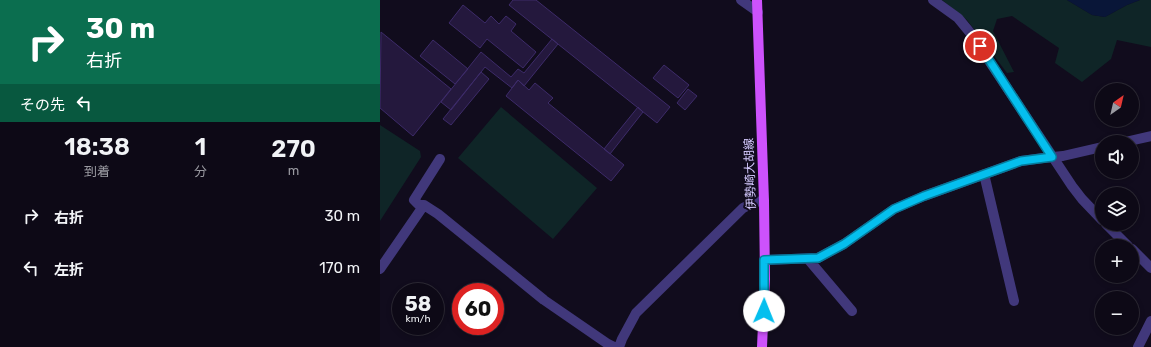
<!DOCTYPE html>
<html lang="ja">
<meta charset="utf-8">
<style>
:root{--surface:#0d0916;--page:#16121f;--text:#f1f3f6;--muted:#9a9aa1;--line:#2d2a35}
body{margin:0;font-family:Rubik,"Noto Sans JP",sans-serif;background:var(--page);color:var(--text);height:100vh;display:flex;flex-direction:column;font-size:15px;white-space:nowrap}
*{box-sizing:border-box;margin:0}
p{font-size:13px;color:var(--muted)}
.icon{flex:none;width:22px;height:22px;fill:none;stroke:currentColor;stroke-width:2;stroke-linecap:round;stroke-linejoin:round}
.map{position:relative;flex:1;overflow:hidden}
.drawer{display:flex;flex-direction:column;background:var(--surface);width:380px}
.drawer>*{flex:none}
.banner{background:#0b6e4f;color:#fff;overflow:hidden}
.needle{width:26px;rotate:34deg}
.buttons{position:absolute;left:715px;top:83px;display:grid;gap:8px}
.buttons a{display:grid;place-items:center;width:44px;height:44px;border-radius:50%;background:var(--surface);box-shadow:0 2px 6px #0003,0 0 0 1px var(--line);font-size:20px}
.speed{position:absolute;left:12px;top:283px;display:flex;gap:8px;font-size:20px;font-weight:700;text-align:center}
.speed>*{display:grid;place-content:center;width:52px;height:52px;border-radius:50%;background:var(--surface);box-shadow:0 2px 6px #0003,0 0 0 1px var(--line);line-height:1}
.speed small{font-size:10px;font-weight:400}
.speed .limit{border:6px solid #d22;background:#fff;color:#111}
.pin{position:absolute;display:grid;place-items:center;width:34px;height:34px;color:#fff;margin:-17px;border:2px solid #fff;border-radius:50%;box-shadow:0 1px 4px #0007}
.me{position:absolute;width:44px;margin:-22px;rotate:1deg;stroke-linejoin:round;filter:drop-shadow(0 0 3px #0008)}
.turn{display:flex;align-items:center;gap:14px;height:84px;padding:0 20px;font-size:18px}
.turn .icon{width:52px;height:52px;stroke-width:2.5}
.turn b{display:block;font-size:28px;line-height:34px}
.then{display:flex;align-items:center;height:38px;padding:0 20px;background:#0003;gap:8px;font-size:15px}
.eta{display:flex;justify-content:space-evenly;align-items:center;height:68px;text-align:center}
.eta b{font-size:24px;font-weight:600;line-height:28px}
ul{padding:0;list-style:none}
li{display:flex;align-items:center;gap:12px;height:52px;padding:0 20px}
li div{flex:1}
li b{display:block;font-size:15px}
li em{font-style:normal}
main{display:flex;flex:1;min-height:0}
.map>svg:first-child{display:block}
</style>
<main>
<section class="drawer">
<div class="banner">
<div class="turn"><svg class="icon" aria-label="right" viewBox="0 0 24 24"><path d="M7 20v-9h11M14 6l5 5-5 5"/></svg><div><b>30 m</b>右折</div></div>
<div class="then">その先<svg class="icon" aria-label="left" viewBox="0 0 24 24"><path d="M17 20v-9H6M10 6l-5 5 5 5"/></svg></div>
</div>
<div class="eta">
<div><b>18:38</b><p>到着</p></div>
<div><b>1</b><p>分</p></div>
<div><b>270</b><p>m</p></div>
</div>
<ul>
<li><svg class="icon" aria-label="right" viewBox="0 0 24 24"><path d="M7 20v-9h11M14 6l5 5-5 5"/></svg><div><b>右折</b></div><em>30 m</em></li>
<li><svg class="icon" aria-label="left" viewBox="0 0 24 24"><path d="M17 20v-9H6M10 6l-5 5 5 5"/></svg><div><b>左折</b></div><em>170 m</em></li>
</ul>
</section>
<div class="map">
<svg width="771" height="347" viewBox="0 0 771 347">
<rect width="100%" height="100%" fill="#110c1d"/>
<path fill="#0f2527" d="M562,0H687L712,15L725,17L747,5L760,0H771V47L737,40L731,59L702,82L675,63L679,48L632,16L617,19L613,31L634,72L627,73L587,20Z
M121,107L217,188L173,239L78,158Z
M0,125L40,151L41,157L0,221Z"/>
<path fill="#091638" d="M687,0H760L747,5L725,17L712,15Z"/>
<path fill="#24183d" stroke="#3d2b69" d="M133,0H156L290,107L277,123L129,5Z
M83,5L105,23L111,16L119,24L126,16L136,24L131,31L156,52L143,68L107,39L100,48L69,23Z
M1,32L71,89L33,136L0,108Z
M172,39L178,44L144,86L138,80L132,88L105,67L71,110L61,102L101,52L131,77L138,69L144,73Z
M53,40L88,69L75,84L40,56Z
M284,65L309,85L298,98L273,78Z
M101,72L109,79L71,125L63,119Z
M138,80L149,90L155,83L173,98L168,103L244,165L231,181L126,96Z
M308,89L317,96L305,110L297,103Z
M258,107L263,112L230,154L224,149Z"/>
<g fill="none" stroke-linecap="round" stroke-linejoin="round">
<path stroke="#41387b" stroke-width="10" d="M361,0L378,12
M553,0L578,18L592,35L692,186L702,199L722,220
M745,142L771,136
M604,174L634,301
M44,205H39L34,200L60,159
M726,224L748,246
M752,249L771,268
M428,259L472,311
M385,260L438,258L464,244L514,209L544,196L641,161L663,158L683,156L722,147
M0,269L44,205L58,214L164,300L228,344L234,347
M239,347L242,339L256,313L363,208L375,202L384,201
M758,347L771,321"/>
<path stroke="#cd52fc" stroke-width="10" d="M377,0L384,201L385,279L382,347"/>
</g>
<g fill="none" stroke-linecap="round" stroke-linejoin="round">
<g stroke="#037c9b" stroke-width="10">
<path id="route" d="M384,311V260L438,258L464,244L514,209L544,196L641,161L672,157L600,46"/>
</g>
<use href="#route" stroke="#05bfee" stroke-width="7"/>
</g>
<g text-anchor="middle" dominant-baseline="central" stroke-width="4" stroke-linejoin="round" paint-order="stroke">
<g font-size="12" fill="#d4c9fe" stroke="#110c1d">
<text transform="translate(370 174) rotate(-92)">伊勢崎大胡線</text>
</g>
</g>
</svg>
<div class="buttons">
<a><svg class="needle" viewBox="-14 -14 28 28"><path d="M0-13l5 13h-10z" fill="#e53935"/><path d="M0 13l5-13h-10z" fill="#9a9aa1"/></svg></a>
<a><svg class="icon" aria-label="sound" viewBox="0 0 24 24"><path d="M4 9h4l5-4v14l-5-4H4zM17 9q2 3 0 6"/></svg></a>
<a><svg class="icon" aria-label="layers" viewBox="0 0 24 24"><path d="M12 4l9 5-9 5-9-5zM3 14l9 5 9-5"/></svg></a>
<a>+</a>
<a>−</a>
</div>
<div class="speed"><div>58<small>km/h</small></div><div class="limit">60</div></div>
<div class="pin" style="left:600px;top:46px;background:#d93025"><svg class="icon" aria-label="arrive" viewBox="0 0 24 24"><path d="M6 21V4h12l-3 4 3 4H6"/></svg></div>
<svg class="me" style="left:384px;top:311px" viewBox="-20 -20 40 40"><circle r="19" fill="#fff"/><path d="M0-13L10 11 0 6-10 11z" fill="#05bfee"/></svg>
</div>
</main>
